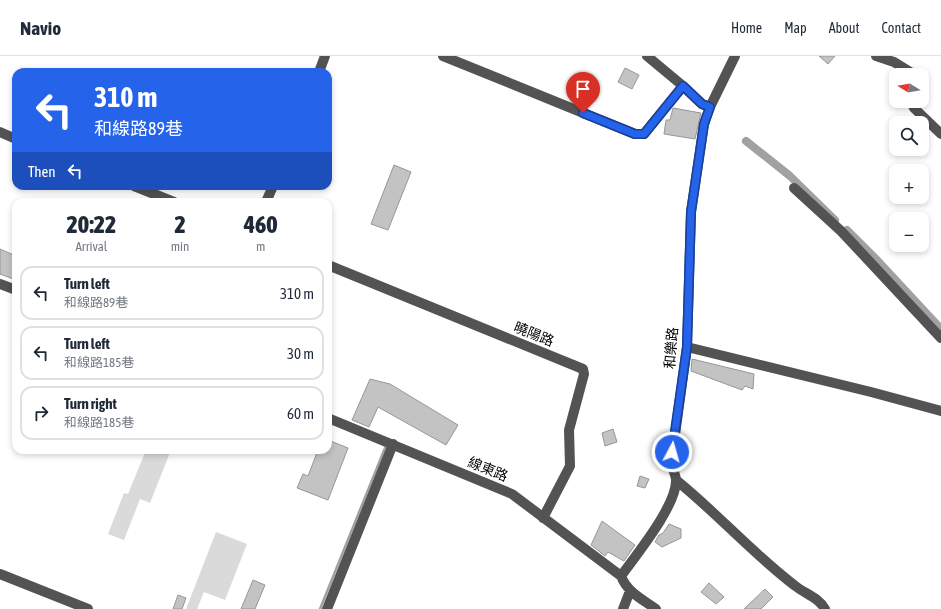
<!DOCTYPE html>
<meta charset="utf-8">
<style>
:root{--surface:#fff;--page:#f6f6f7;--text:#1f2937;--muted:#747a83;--line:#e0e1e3}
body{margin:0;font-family:"Asap Condensed","Noto Sans TC",sans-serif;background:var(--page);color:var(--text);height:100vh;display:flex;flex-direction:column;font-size:15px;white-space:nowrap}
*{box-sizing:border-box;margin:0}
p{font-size:13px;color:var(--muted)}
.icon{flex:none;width:22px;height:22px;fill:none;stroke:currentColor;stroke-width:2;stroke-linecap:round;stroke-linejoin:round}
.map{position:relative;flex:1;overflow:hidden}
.panel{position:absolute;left:12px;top:142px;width:320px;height:256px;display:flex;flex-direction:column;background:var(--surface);border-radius:12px;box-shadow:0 2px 6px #0003}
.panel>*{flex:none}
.hud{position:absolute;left:12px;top:12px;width:320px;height:122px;border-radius:12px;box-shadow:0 2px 6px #0003;background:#2563eb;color:#fff;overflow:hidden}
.needle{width:26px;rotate:281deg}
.fabs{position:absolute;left:889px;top:12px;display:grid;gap:8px}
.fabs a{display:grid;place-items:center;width:40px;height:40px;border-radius:8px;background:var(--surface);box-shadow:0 2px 6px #0003;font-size:20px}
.pin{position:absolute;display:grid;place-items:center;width:34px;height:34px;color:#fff;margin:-41px -17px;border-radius:50% 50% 50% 0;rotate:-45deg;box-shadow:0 0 4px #0007}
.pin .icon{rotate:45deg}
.me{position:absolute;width:44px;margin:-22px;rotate:6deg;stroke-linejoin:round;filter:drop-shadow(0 0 3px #0008)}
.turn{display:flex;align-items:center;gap:14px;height:84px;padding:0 16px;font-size:18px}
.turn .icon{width:52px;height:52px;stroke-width:2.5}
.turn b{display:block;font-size:28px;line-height:34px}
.then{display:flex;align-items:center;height:38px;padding:0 16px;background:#0003;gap:8px;font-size:15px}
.eta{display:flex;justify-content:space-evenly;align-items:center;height:68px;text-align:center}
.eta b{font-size:24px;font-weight:800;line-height:28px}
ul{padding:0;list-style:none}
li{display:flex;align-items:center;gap:12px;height:54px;margin:0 8px 6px;padding:0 8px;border:2px solid var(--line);border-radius:12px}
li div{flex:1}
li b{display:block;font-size:15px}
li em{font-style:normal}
header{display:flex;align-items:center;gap:24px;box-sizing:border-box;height:56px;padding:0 20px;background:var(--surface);border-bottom:1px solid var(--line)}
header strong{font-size:19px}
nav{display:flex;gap:22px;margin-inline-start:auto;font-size:14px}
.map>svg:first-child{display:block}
</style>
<header>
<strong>Navio</strong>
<nav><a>Home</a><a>Map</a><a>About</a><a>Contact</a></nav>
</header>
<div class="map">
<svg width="941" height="553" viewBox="0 0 941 553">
<rect width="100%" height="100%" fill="#fff"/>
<path fill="#dadada" d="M146,394H171L150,447L140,443L124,484L108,478L124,437L128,438Z
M216,476L247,488L225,544L204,536L197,553H186Z"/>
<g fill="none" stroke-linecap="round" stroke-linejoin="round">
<path stroke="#a1a1a1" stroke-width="2.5" d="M320,553L385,392"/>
<path stroke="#a1a1a1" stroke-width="8" d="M746,85L790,120L835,164
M847,174L876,203L941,273"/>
</g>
<path fill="#c3c3c3" stroke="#979797" d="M819,0H835L828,8Z
M625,12L639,19L632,33L618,26Z
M673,52L701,57L695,83L664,78L666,64H670Z
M394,109L411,116L388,174L371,168Z
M0,193L16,200V224L0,218Z
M692,303L754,318L753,333L745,330L742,334L691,315Z
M370,323L390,328L458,369L446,389L378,351L369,371L352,364Z
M613,373L617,386L605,390L602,377Z
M328,384L348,392L328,444L297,432L303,418L308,420L318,394H328Z
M640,420L649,423L645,432L637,430Z
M602,465L635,489L624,505L608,496L605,500L591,489Z
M669,468L681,473V482L662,491L655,486L659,479L663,477Z
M253,524L265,529L255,553H241Z
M709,527L724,541L716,548L701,536Z
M765,533L773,541L761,553H744Z
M178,539L186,542L182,553H173Z"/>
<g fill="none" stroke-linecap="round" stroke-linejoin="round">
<path stroke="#535353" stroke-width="10" d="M443,0L635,78H644L683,30
M647,0L683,30L702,48L710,51
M876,0L894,6L915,19
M319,16L325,0
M922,24L924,25L922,27
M911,45L914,52L941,78
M0,76L16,83
M134,130L174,146
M794,132L841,175L941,282
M266,146L273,130
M328,209L583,313L584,318L569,374L570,410L543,462
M0,228L16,234
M687,291L871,336L941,355
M328,362L512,438L621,520
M676,424C717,457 752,497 794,529C805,538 818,541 825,553
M0,518L88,553
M621,520C636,499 678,448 676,423C675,418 673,413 671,408L687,291L691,156L700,95L704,68L710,51L735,0
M621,520C627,536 642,543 656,553
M327,553L393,388
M623,553L630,535"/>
</g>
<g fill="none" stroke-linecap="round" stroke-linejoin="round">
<g stroke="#184099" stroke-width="10">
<path id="route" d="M583,57L635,78H644L683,30L702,48L710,51L704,68L691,156L687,291L672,396"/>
</g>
<use href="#route" stroke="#2563eb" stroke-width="7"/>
</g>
<g text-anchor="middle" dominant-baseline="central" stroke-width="4" stroke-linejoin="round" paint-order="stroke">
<g font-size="14" fill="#000" stroke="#fff">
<text transform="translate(534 278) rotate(22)">曉陽路</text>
<text transform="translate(671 292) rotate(-85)">和樂路</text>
<text transform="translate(488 413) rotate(22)">線東路</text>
</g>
</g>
</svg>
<div class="fabs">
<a><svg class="needle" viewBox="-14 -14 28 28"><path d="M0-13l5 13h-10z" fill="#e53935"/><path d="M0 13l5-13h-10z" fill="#747a83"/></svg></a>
<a><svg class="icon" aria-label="search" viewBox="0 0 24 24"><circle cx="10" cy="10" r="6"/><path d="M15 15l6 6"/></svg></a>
<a>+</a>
<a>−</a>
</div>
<div class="pin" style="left:583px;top:57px;background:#d93025"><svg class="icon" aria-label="arrive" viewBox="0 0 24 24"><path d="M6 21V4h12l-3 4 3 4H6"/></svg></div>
<svg class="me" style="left:672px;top:396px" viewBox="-20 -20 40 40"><circle r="17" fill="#2563eb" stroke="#fff" stroke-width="3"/><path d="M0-11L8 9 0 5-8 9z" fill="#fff"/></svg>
<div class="hud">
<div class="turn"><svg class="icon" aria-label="left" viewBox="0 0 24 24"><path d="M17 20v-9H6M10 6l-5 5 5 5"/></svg><div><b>310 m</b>和線路89巷</div></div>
<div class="then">Then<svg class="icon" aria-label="left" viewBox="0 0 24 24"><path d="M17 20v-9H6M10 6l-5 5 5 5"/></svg></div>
</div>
<section class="panel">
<div class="eta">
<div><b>20:22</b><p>Arrival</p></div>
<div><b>2</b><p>min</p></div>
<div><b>460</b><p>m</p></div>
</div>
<ul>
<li><svg class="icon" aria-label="left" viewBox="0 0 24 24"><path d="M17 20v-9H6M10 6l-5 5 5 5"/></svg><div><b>Turn left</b><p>和線路89巷</p></div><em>310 m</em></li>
<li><svg class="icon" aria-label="left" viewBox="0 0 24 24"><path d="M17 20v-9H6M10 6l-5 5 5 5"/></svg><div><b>Turn left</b><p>和線路185巷</p></div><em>30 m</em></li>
<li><svg class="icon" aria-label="right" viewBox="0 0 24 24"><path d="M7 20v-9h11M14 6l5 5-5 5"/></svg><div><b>Turn right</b><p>和線路185巷</p></div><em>60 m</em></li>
</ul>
</section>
</div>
